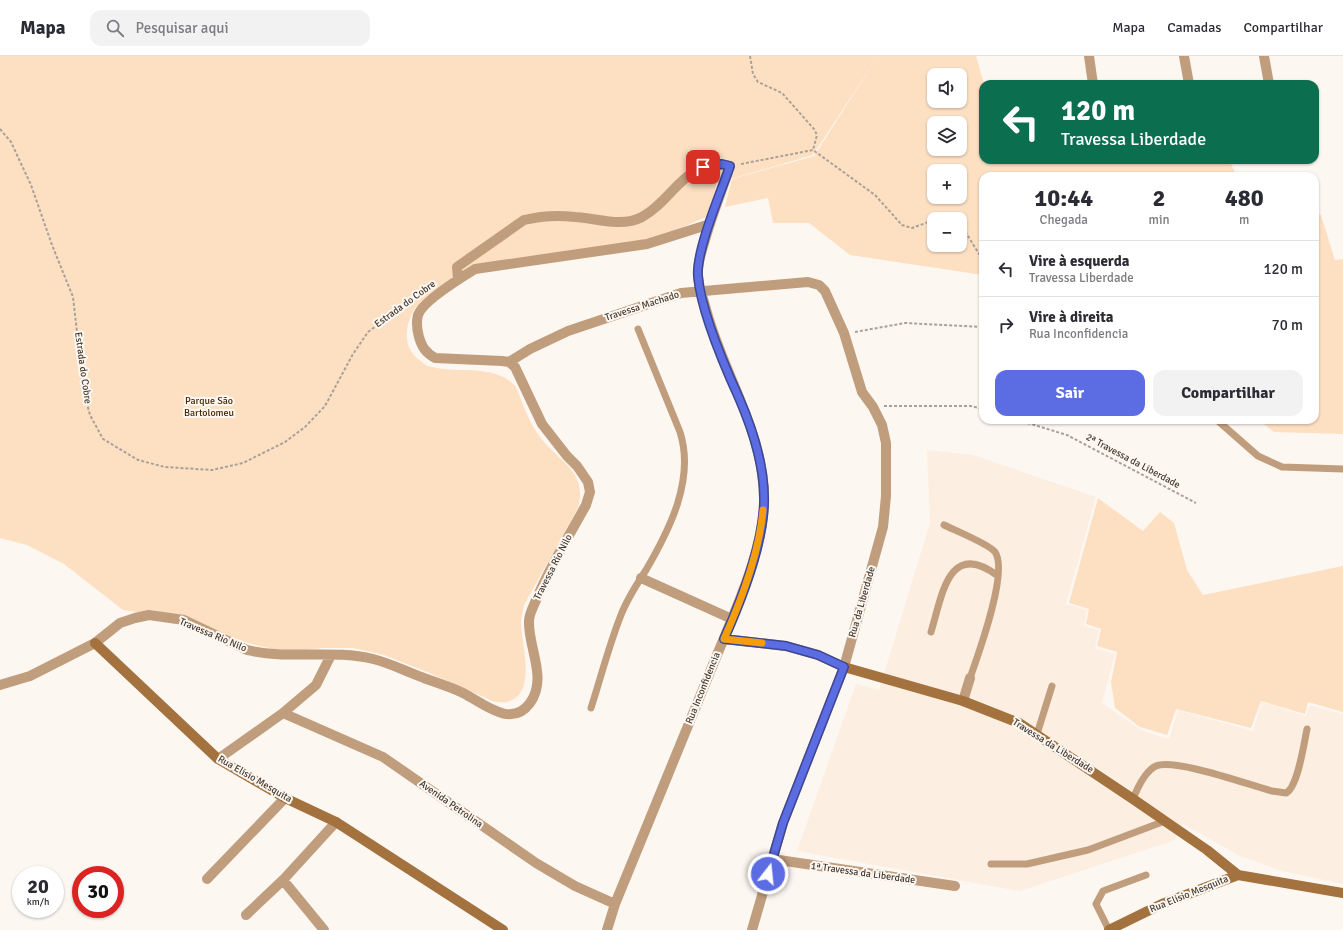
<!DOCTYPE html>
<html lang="pt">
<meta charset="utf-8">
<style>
:root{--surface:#fff;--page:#f2f2f3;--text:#2b2b33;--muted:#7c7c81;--line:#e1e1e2;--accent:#5c6de4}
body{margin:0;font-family:Signika,sans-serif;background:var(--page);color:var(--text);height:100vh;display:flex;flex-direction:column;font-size:15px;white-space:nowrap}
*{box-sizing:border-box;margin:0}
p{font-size:13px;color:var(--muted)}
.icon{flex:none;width:22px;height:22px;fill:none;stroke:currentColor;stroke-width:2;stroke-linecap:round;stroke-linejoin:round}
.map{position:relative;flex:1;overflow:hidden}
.details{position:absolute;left:979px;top:116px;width:340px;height:252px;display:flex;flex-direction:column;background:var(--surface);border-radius:12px;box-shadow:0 1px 3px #0004}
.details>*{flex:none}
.hud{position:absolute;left:979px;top:24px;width:340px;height:84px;border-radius:12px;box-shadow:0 1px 3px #0004;background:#0b6e4f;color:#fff;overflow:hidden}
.controls{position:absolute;left:927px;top:12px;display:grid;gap:8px}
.controls a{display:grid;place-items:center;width:40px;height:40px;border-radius:8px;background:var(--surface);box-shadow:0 1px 3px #0004;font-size:20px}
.speed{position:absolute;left:12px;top:810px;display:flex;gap:8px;font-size:20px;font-weight:700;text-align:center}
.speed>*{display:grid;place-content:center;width:52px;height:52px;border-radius:50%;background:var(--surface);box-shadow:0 1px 3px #0004;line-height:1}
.speed small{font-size:10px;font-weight:400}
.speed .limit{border:6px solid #d22;background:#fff;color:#111}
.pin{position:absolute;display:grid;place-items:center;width:34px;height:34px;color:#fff;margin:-17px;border-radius:8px;box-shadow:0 2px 6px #0006}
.me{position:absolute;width:44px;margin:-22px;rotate:16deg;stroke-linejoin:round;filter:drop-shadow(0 0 3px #0008)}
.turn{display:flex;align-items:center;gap:14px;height:84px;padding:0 16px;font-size:18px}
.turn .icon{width:52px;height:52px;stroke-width:2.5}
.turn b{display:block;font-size:28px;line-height:34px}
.eta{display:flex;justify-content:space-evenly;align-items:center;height:68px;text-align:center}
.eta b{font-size:24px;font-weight:700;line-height:28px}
.primary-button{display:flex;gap:8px;margin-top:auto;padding:8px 16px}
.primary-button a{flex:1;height:46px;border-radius:12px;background:var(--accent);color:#fff;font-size:16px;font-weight:700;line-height:46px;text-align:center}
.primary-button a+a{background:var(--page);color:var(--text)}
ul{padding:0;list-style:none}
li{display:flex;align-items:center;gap:12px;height:56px;padding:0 16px;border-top:1px solid var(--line)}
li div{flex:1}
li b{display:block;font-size:15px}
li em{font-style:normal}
header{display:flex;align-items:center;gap:24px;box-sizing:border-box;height:56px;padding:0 20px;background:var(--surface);border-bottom:1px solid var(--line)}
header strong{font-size:19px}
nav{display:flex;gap:22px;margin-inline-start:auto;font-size:14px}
.search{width:280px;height:36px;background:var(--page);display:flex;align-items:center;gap:10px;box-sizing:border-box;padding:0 14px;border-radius:12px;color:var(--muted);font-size:15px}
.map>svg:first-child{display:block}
</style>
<header>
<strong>Mapa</strong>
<div class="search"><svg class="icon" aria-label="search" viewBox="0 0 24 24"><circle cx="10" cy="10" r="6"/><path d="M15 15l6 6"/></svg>Pesquisar aqui</div>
<nav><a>Mapa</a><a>Camadas</a><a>Compartilhar</a></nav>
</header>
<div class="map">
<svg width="1343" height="874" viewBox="0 0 1343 874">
<rect width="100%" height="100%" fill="#fdf7f2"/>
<path fill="#fceee1" d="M927,394L973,399L1096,441L1066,548L1087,554L1084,570L1099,574L1095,592L1115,598L1102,647L1141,674L1169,683L1178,654L1253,675L1262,646L1306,660L1309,649L1343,658V828L1282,815L1240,800L1183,768L1175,784L1020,835L797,795L856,628L879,634L930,467Z"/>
<path fill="#fddfc2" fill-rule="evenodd" d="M0,0H878L813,99L717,127L708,160L656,183L470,210L415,252C405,269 402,289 418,303C421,305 425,309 428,310C456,319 495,306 516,331C523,348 529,367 540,381C559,407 588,414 578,452L524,549C523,554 522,559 521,564C520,585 539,638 507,646C504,647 498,646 495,646L427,616L384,599L353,592H322L290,596L264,591L237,584L194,564L153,554L143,557L123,554L64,508L27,489L0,482Z
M878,0H976L984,28L983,104H1229L1237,120H983V219L850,199L809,167H773L768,142L725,151L732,123L814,100ZM934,19H960V45H934ZM934,67H960V93H934ZM934,115H960V141H934ZM934,163H960V189H934Z
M1315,158L1321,159L1335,204L1343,203V378L1274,376L1259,364H1315Z
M1098,442L1143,475L1160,456L1174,467L1187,514L1203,539L1343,510V656L1308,646L1305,658L1261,645L1251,672L1176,653L1167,679L1140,671L1115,652L1111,626L1117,596L1097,590L1101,573L1086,568L1089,553L1069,547Z"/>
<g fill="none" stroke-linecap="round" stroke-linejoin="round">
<path stroke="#a9a199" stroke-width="2" stroke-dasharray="3 2" stroke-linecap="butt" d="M750,0L753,18L758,26L782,37L814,73L817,79L813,94
M0,73L11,86L31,129L52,189L73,241L84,337L90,359L103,383L138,404L165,411L212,414L243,407L285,386L305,371L325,350L353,298L368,276L422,236
M741,108L813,94L875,139L902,169L912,172L934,164
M936,163L946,159L957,163
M960,167L979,198L983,202
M855,276L905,267L983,271
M884,350H971L983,353
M1018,364L1067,379L1196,447"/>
<path stroke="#c09e7d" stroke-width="7" d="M1217,364L1258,400L1282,411L1343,413
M944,469C954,474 989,488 995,496C1009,515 978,599 970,622
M931,576C942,541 948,482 998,520
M591,652C601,621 609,589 621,559C627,543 637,528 646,514C670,473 695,423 680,376L638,273
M1037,678L1052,630
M1133,743C1137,733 1145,715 1156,710C1175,702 1249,729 1272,735L1286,737C1298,731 1304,687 1307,673
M991,808H1027L1088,794L1165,765
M1109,874L1096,848L1103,835L1146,819"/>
<path stroke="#c09e7d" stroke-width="10" d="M1089,0L1093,28
M1184,0L1189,28
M1264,0L1269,28
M458,223L457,211L524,164C540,160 559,159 575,161C597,162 621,172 642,161C675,143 684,102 730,110C722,135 712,159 705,184C702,195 697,207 698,219C698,230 703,242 706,253C723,318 766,378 764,448C762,501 730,566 710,616C678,693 647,771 615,848L607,874
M509,306L530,293L568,275L681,237L808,226L819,229L825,235L844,277L862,336L873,351L882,369L886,387V440L883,471L844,611L783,767L752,874
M641,522L732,563
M724,583L786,590L818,599L844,611
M0,629L30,620L95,587L120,567L135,562L149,559L184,564L247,594C288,604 332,593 373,603C390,607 407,616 424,622C437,627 451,631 463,637C483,647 511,673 530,647C548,622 528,592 529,565C529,558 534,549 537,542C550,510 569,480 586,449L590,436L588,426L577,410L567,400L542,368L515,311L509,306L502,305L435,302C425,296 422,291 419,281C417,274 416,267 418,259C422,246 462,221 475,213L647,188L710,168
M963,645L970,622
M283,657L383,701L536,807L575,830L615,848
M218,703L283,657L316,629L331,599
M772,803L955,830
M207,823L285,742
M283,824L324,874
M246,859L283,824L336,766"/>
<path stroke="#a3723e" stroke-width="10" d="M95,587L218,703L285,742L336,766L503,874
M844,611L963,645L1019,667L1133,743L1207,794L1238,819
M1109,874L1162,848L1238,819L1343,837"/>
</g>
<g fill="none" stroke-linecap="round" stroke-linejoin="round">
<g stroke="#3c4794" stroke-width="10">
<path id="route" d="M703,111L722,108L730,110C721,136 696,194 698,220C701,256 724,309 739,342C753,374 765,412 764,447C763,489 741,545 724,583L786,590L818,599L844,611L783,767L768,818"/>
</g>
<use href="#route" stroke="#5c6de4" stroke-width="7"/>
<path stroke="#f59e0b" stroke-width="7" d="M762,587L724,583C742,543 759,498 763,454"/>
</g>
<g text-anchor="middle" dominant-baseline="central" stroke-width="4" stroke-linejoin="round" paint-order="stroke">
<g font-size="10" fill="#453a2f" stroke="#fdf7f2">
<text transform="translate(405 248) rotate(-36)">Estrada do Cobre</text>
<text transform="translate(642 250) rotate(-18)">Travessa Machado</text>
<text transform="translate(83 312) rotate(82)">Estrada do Cobre</text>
<text transform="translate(1133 405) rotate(28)">2ª Travessa da Liberdade</text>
<text transform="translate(553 511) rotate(-63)">Travessa Rio Nilo</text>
<text transform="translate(862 546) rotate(-74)">Rua da Liberdade</text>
<text transform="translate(213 579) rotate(23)">Travessa Rio Nilo</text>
<text transform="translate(703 632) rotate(-68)">Rua Inconfidencia</text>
<text transform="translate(1053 690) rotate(32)">Travessa da Liberdade</text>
<text transform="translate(255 723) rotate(30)">Rua Elisio Mesquita</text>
<text transform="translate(451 748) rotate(35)">Avenida Petrolina</text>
<text transform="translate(863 817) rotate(8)">1ª Travessa da Liberdade</text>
<text transform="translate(1189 838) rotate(-22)">Rua Elisio Mesquita</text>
</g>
<g font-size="10" fill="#452805" stroke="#fdf7f2">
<text x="209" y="345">Parque São<tspan x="209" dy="12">Bartolomeu</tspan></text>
</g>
</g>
</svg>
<div class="controls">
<a><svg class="icon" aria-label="sound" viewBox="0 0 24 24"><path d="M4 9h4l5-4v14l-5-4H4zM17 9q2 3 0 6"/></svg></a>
<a><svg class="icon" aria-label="layers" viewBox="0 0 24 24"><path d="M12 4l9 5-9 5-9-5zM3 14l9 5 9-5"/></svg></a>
<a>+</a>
<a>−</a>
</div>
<div class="speed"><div>20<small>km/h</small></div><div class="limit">30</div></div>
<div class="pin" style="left:703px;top:111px;background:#d93025"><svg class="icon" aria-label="arrive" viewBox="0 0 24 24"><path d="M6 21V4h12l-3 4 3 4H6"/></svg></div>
<svg class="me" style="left:768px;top:818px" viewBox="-20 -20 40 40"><circle r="17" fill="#5c6de4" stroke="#fff" stroke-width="3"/><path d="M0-11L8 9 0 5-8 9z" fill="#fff"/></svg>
<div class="hud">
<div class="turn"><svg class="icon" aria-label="left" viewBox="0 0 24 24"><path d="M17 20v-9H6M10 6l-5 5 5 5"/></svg><div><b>120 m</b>Travessa Liberdade</div></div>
</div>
<section class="details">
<div class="eta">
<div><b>10:44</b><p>Chegada</p></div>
<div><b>2</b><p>min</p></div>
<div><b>480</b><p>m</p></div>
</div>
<ul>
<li><svg class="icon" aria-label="left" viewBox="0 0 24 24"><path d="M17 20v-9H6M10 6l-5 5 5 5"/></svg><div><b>Vire à esquerda</b><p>Travessa Liberdade</p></div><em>120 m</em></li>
<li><svg class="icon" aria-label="right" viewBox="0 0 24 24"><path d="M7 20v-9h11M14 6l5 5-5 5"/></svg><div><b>Vire à direita</b><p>Rua Inconfidencia</p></div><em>70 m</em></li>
</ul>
<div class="primary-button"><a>Sair</a><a>Compartilhar</a></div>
</section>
</div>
